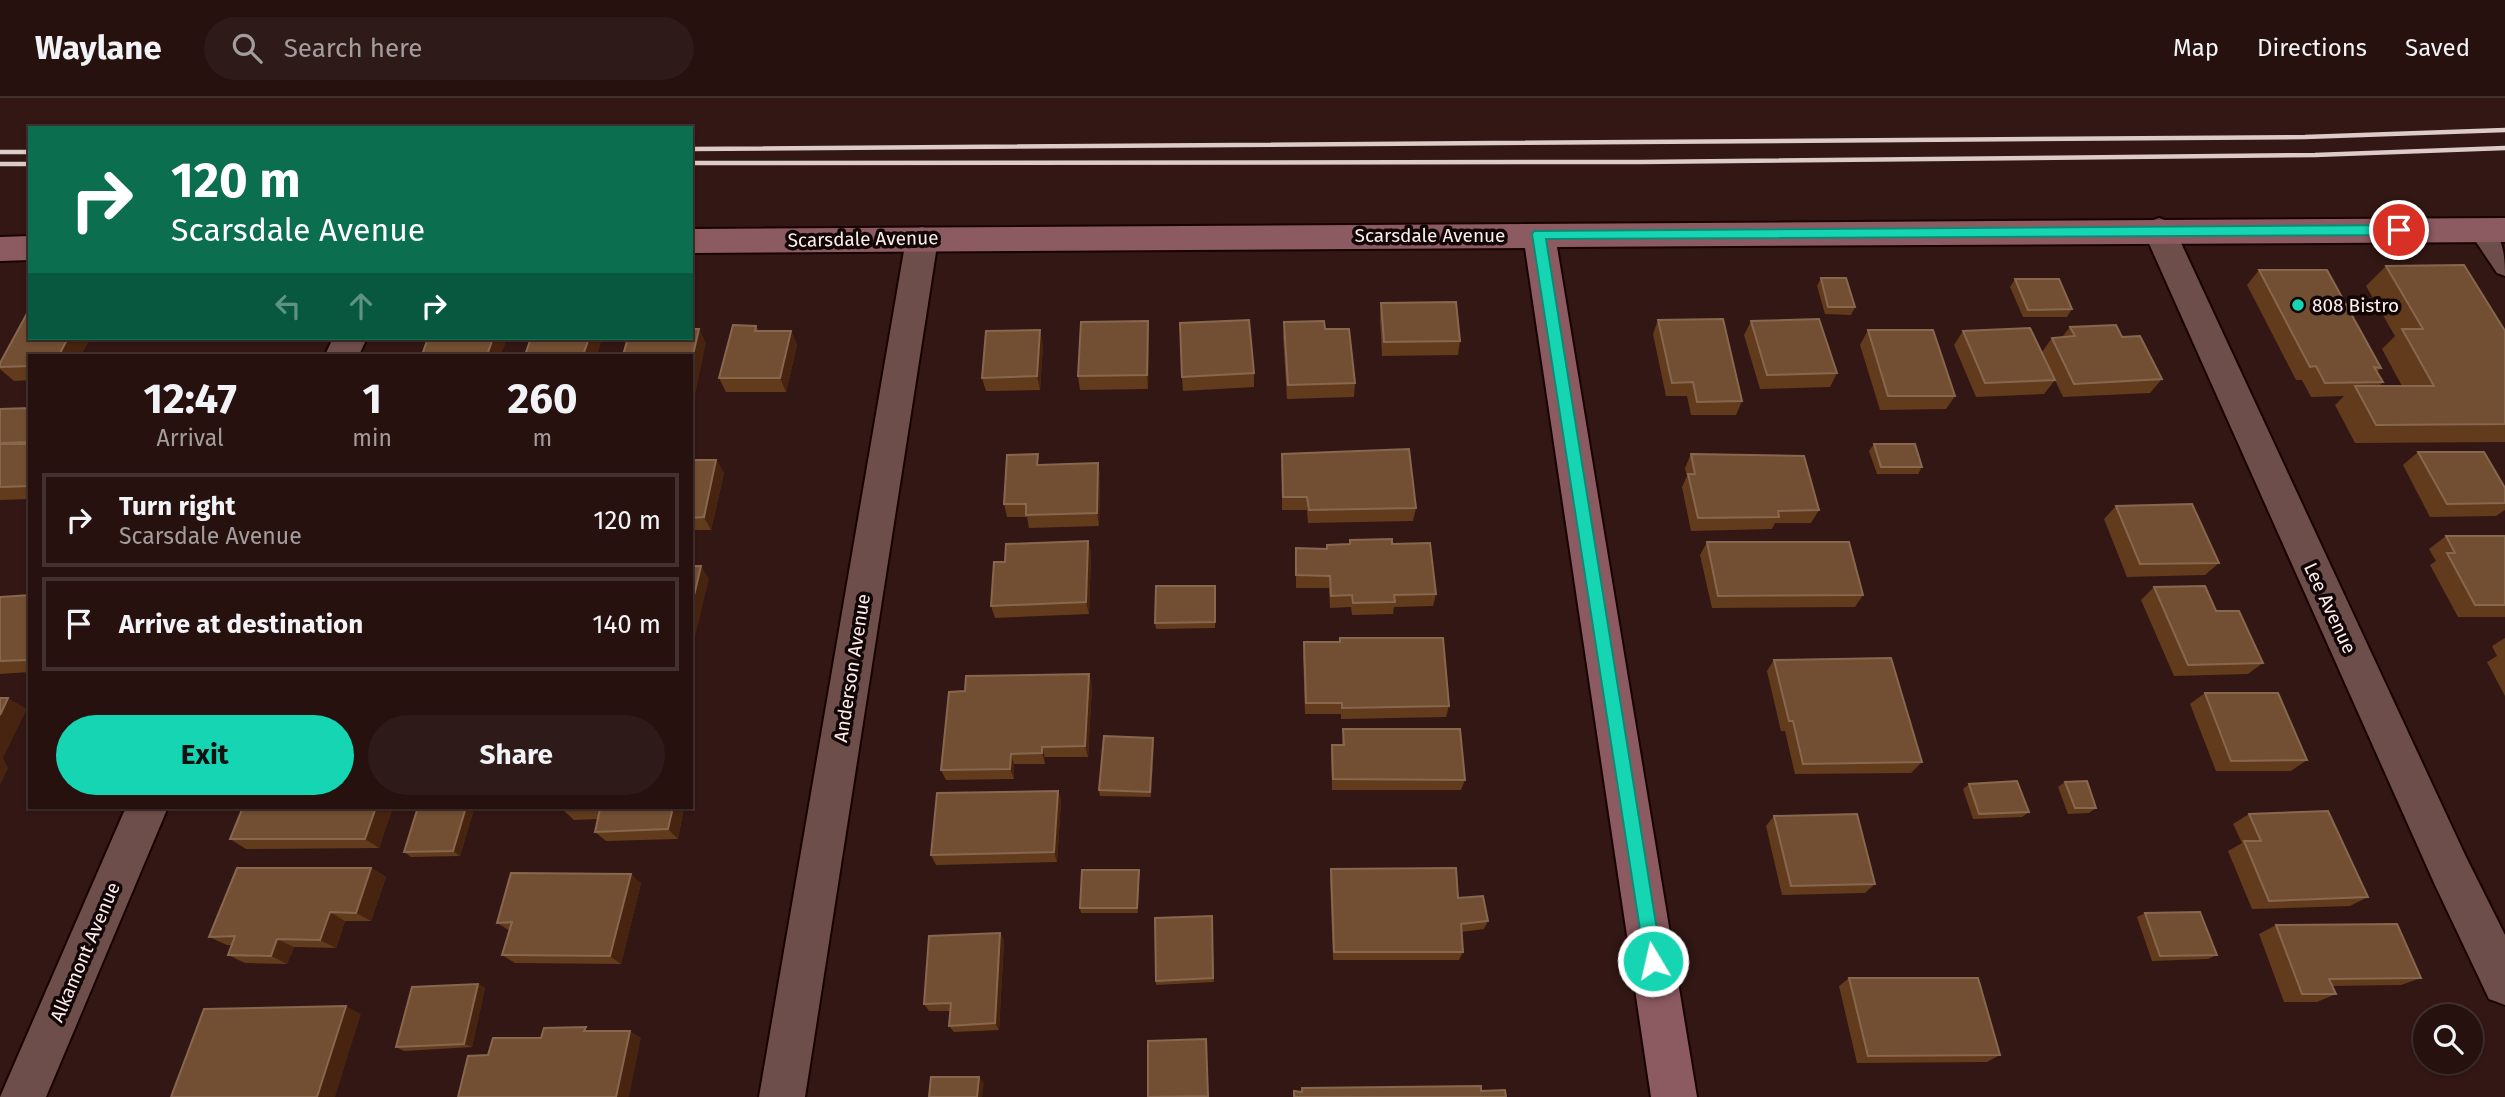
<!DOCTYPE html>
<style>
:root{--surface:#26110f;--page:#2e1a18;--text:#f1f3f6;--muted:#a49d9e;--line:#42312f;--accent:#16d5b3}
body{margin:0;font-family:"Fira Sans",sans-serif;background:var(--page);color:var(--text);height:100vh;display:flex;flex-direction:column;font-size:26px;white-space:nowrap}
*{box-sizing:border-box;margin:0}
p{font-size:23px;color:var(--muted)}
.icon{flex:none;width:38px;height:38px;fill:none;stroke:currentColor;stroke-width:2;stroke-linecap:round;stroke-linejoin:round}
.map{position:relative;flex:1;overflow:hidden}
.sheet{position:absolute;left:28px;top:256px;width:665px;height:455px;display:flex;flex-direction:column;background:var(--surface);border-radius:0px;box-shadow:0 2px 5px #0004,0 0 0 2px var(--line)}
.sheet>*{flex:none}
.hud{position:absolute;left:28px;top:28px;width:665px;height:214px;border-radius:0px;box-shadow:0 2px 5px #0004,0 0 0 2px var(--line);background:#0b6e4f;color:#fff;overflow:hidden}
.fabs{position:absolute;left:2413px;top:906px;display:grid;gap:14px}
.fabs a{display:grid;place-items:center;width:70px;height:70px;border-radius:50%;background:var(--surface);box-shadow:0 2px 5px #0004,0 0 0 2px var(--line);font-size:35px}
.pin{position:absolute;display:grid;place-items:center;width:60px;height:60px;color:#fff;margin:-30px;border:4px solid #fff;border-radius:50%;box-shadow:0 2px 7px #0007}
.me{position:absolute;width:77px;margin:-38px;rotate:351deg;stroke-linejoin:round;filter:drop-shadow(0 0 5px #0008)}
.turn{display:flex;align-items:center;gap:24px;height:147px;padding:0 28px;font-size:32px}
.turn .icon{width:91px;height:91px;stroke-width:2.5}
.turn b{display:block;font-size:49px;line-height:60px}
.lanes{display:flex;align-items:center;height:66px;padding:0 28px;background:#0003;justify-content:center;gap:35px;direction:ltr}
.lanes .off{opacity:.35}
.eta{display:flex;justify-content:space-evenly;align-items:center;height:119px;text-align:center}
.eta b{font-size:42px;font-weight:700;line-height:49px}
.primary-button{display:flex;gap:14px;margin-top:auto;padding:14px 28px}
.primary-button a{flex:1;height:80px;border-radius:42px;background:var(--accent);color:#111;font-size:28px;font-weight:700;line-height:80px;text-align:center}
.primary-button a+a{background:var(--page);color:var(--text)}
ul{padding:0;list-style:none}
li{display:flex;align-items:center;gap:21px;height:94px;margin:0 14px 10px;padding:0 14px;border:4px solid var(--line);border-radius:0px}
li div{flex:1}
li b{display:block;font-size:26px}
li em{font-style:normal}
header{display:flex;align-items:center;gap:42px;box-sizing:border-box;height:98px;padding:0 35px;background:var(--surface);border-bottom:2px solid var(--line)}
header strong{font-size:33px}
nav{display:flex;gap:38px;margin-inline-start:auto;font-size:24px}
.search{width:490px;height:63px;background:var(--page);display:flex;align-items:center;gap:18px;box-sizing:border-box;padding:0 24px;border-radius:38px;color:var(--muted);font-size:26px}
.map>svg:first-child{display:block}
</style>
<header>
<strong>Waylane</strong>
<div class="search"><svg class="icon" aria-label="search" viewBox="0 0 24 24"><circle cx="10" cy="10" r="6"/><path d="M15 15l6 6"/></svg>Search here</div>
<nav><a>Map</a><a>Directions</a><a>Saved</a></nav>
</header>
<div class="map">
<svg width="2505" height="999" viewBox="0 0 2505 999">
<rect width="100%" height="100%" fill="#321714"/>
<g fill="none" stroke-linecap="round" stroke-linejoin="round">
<g stroke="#180302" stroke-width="4">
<path id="lane" d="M2480,124C2503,130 2505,157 2505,178L2497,175L2468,132L2472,126Z"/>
</g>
<g stroke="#180302" stroke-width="4">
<path id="street" d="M2159,120L2170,124L2175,132L2465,757L2505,837V907L2489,901L2435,787L2143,132L2148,124Z
M922,129L934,133L938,141L805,999H759L906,141L910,133Z
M333,240H367L359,257H325Z
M126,709H168L46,999H0Z"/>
</g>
<g stroke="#180302" stroke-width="4">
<path id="secondary" d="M2505,120V144L1557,149L1697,999H1651L1525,150L691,155V131Z
M30,138V162L0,163V139Z"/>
</g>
<use href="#lane" fill="#6e4e4a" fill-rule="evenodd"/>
<use href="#street" fill="#6e4e4a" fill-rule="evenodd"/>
<use href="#secondary" fill="#8c5a61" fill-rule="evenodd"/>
<path stroke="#dccbc8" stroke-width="4.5" d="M691,51L2305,39L2505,32
M0,54H30
M691,65L1641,64L2315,57L2505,50
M0,66H30"/>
</g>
<path fill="#613b1c" d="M2386,168L2505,233V344L2355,345L2335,307L2344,298L2311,299L2302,282H2296L2247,187L2259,172L2381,270L2377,274L2383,284L2379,288H2402L2382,251L2395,238L2366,188Z
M1821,180L1855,209L1851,217L1825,216L1817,188Z
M2015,181L2072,211L2067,219H2023L2010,189Z
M1381,205L1460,243L1458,257L1382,258L1380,219Z
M1658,222L1742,303L1736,317H1691L1687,298H1666L1653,236Z
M1148,223L1149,237L1148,291L1080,292L1078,278Z
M1751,223L1837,275L1830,289L1760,291L1744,237Z
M1284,224L1325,231L1355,285L1354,299L1287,301L1283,238Z
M756,228L759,233H791L797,247L786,294H726L719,280Z
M2070,229L2122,239L2162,281L2150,295L2063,299L2042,254L2052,240L2062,239Z
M1868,232L1955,298L1946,311L1880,312L1860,247Z
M1963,233L2055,282L2044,296L1976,299L1954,247Z
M30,240H90L81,257H30V282L14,283L0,271V265Z
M1043,246L1040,292L986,293L982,280Z
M1254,275V289L1183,293L1182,279Z
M30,310V401L0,402V311Z
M1874,346L1922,369L1918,376H1877L1869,353Z
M2418,354L2505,390V412L2496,418L2430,419L2403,367Z
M1282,356L1416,410L1413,423L1308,425L1307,412H1282Z
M1691,356L1819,412L1811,425H1775L1772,431L1691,433L1682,389L1687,378L1685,370Z
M691,362H716L724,375L711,432H691Z
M1098,365L1100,378L1099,428L1029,430L1027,419H1007L1004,406L1040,367Z
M2116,408L2219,465L2205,477L2127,479L2104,421Z
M2446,438H2505V519H2458L2430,467L2436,463L2429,451Z
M1088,443L1091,456L1089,516L995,520L991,508L1005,464Z
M1707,444L1863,497L1855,509L1712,510L1700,457Z
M1392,446L1436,496L1433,508L1394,509L1393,516L1352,517L1351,509L1330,510L1329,490H1296V450L1327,451Z
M1215,488V530L1156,531L1155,525Z
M2154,489L2216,513L2263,565L2248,576L2174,578L2141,502Z
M30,497V574L0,576V499Z
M2505,540V598L2487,564L2497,558L2492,548Z
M1304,544L1449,608L1446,619L1341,621V616H1305L1303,556Z
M1774,562L1922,664L1911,675L1795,676L1785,633H1781L1767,573Z
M1089,576L1092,588L1088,659H1045V666H1014V681L946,682L941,672L965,593Z
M2205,595L2307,662L2291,673H2216L2190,606Z
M1343,631L1465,682L1461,692H1332L1331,657L1332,647H1342Z
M1154,645L1151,699L1100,698L1099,692Z
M2065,684L2096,710L2089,715L2068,716L2058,689Z
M1969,686L2029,714L2022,719L1973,721L1963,691Z
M1058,693L1061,703L1057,764L936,767L931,757Z
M243,709H393L379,750L246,751L230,741Z
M564,709H684L678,741L606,743L595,734L598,721L574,722L563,712Z
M474,711L460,758L411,759L404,754Z
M2249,716L2368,799L2350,808L2252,811L2228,753L2242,745L2233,726Z
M1774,718L1875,786L1865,795L1782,797L1766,728Z
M371,770L386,779L371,823H345L336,850L294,849L287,866L245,865L228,857L232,847H227L209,839Z
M1331,771L1458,800L1488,823L1484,831L1461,834L1463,854L1459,862H1333L1330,780Z
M1139,777L1138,815H1081L1080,810Z
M641,785L621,866L515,865L502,857L510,833L497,825Z
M2145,815L2217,857L2208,861L2152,863L2137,819Z
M1212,818L1214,884L1156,887V883Z
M2276,827L2421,880L2401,887L2332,888L2336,896L2317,904H2284L2259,836Z
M1000,835L1004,843L999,932L954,934L949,928L950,913H929L924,906Z
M1849,880L2000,957L1987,964L1857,965L1839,888Z
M478,886L485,890L472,949L404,953L396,949Z"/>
<path fill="#47240f" d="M1148,223L1149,237L1148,291L1147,277Z
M699,231L706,245L694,302L691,297V265Z
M1040,232L1043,246L1040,292L1037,278Z
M791,233L797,247L786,294L780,280Z
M68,240H90L81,257H59Z
M493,240H506L507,241L501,257H487Z
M589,240H599L601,244L597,257H583Z
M716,362L724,375L711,432L704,419Z
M1098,365L1100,378L1099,428L1097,415Z
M1088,443L1091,456L1089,516L1086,504Z
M701,468L709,481L691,555V510Z
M1089,576L1092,588L1088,659L1085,648Z
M8,600L27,611L3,660L8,670L0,687V617Z
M1153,640L1154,645L1151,699L1150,694Z
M691,647L695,652L691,671Z
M1042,649L1045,659V666L1042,655Z
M1011,656L1014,666V681L1010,671Z
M1058,693L1061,703L1057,764L1054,754Z
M376,709H393L379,750L365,741Z
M466,709H471L474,711L460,758L453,753Z
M673,709H684L678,741L668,731Z
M371,770L386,779L371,823L356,815Z
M1139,772V777L1138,815L1137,810Z
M631,776L641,785L621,866L610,858Z
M330,814L345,823L336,850L320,842Z
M1000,835L1004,843L999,932L995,925Z
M277,841L294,849L287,866L271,858Z
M478,886L485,890L472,949L464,946Z
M346,908L361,916L335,999H317Z
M630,933L641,940L629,999H616Z
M979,979L984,985L982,999H977Z"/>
<path fill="#724e32" stroke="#88674f" stroke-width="2" d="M2464,167L2505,233V326L2376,327L2355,288H2434L2402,231H2423L2386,168Z
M2259,172H2327L2381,270L2374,269L2383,284L2325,285L2316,268L2310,269Z
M1821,180H1846L1855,209H1828Z
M2015,181H2059L2072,211L2028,212Z
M1456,204L1460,243L1384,244L1381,205Z
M30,210V240H68L59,257H30V268L0,269V265Z
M1723,221L1742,303L1697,304L1693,284L1672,285L1658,222Z
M1819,221L1837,275L1767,277L1751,223Z
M1249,222L1254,275L1182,279L1180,225Z
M1148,223L1147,277L1078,278L1081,224Z
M1324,223L1325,231H1349L1355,285L1288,287L1284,224Z
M733,227L756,228L755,233H791L780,280H719Z
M2116,227L2122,239L2140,238L2162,281L2074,286L2052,240L2075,238L2070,229Z
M2030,230L2055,282L1985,285L1963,233Z
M691,231H699L691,265V257H623L628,240H691Z
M1040,232L1037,278L982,280L986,233Z
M1868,232H1933L1955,298H1888Z
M428,240H493L487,257H422Z
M531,240H589L583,257H525Z
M30,310V344L0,345V311Z
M0,346H30V388L0,389Z
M1874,346H1915L1922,369H1881Z
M1409,351L1416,410L1309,412L1307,399H1283L1282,356Z
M2418,354H2484L2505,390V405L2447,406Z
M1038,356L1037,367L1098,365L1097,415L1026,417V406H1004L1007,357Z
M1691,356L1804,358L1819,412L1778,413L1779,419L1698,420L1688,376H1695Z
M691,362H716L704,419L691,420Z
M2192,406L2219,465L2140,466L2116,408Z
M2446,438H2505V507H2475L2447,455H2455Z
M1392,441V446L1430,445L1436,496L1394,497L1395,504L1353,505L1352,497L1331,498L1330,478L1296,477V450L1327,451V447L1350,446V442Z
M1088,443L1086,504L991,508L994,464H1005L1006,446Z
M1707,444H1849L1863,497L1718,498Z
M691,468H701L691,510Z
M1156,488H1215V524L1155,525Z
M2205,488L2216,513H2239L2263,565L2188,567L2154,489Z
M30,497V553L26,562L0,563V499Z
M1340,540H1443L1449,608L1342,610V605H1306L1304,544H1340Z
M1891,560L1922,664L1803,666L1793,623H1789L1774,562Z
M1089,576L1085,648L1042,649V655L1011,656L1010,671L941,672L949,594L965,593L966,578Z
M2205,595H2278L2307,662L2231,663Z
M0,600H8L0,617Z
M1343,631H1460L1465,682L1333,681L1332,647H1344Z
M1104,638L1153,640L1150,694L1099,692Z
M2017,683L2029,714L1979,716L1969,686Z
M2087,683L2096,710H2075L2065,684Z
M1058,693L1054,754L931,757L937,695Z
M243,709H376L365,741H230Z
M418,709H466L453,753L404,754Z
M564,709H673L668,731L595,734L600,711L563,712Z
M2328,713L2368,799L2269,803L2244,743H2261L2249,716Z
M1857,716L1875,786L1791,788L1774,718Z
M237,770H371L356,815L330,814L320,842L277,841L271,858L228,857L235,838L209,839Z
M1456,770L1458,800L1483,798L1488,823L1461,826L1463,854H1334L1331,771Z
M1082,772H1139L1137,810H1080Z
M511,775L631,776L610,858L502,857L512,824L497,825Z
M2200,814L2217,857L2160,858L2145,815Z
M1212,818L1213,880L1156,883L1155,820Z
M2397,826L2421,880L2329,881L2336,896H2302L2276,827Z
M1000,835L995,925L949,928L951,905L924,906L929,838Z
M1849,880H1978L2000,957L1868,958Z
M478,886L464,946L396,949L412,889Z
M346,908L317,999H171L204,911Z
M586,929L584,933H630L616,999H458L468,958L488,957L493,940H541L544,930Z
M1206,941L1208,998L1148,999V943Z
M931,979H979L977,999H929Z
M1481,988V993L1505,992L1506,999H1294V993L1302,994V990Z"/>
<path fill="#16d5b3" stroke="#0e8a74" stroke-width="2" d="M2399,127L2406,132L2399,137L1546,141L1662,863L1659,870L1653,873L1646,870L1532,136L1534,133Z"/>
<circle fill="#16d5b3" stroke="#110605" stroke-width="2.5" cx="2298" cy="207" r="7"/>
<g text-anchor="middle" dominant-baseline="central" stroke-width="7" stroke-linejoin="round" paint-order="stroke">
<g font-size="19" fill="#feefec" stroke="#110605">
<text x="1430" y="137">Scarsdale Avenue</text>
<text transform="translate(863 141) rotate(-1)">Scarsdale Avenue</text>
<text transform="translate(2330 510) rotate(65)">Lee Avenue</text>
<text transform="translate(852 570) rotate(-81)">Anderson Avenue</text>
<text transform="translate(85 854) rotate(-67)">Alkamont Avenue</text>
</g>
<g font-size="19" fill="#feefec" stroke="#110605" text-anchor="start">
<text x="2312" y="207">808 Bistro</text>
</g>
</g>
</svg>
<div class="fabs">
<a><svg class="icon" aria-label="search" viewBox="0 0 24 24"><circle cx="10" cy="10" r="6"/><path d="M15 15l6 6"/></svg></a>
</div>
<div class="pin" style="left:2399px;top:132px;background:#d93025"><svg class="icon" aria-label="arrive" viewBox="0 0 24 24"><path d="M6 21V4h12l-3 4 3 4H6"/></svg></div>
<svg class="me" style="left:1653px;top:863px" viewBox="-20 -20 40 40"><circle r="17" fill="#16d5b3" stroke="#fff" stroke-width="3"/><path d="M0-11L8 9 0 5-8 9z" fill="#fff"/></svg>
<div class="hud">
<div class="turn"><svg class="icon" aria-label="right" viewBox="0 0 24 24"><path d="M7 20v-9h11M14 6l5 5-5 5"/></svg><div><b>120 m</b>Scarsdale Avenue</div></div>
<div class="lanes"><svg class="icon off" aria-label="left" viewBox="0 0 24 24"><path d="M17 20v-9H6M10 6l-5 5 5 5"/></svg><svg class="icon off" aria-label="ahead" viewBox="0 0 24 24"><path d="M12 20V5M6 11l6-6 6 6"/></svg><svg class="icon" aria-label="right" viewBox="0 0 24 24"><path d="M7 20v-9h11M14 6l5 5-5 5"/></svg></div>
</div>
<section class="sheet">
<div class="eta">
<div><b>12:47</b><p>Arrival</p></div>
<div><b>1</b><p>min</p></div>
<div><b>260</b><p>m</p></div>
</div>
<ul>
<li><svg class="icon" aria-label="right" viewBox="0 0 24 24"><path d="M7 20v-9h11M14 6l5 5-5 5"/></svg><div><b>Turn right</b><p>Scarsdale Avenue</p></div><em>120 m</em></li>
<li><svg class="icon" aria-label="arrive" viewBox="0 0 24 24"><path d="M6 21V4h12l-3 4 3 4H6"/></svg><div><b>Arrive at destination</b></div><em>140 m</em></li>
</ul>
<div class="primary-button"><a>Exit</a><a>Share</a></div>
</section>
</div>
